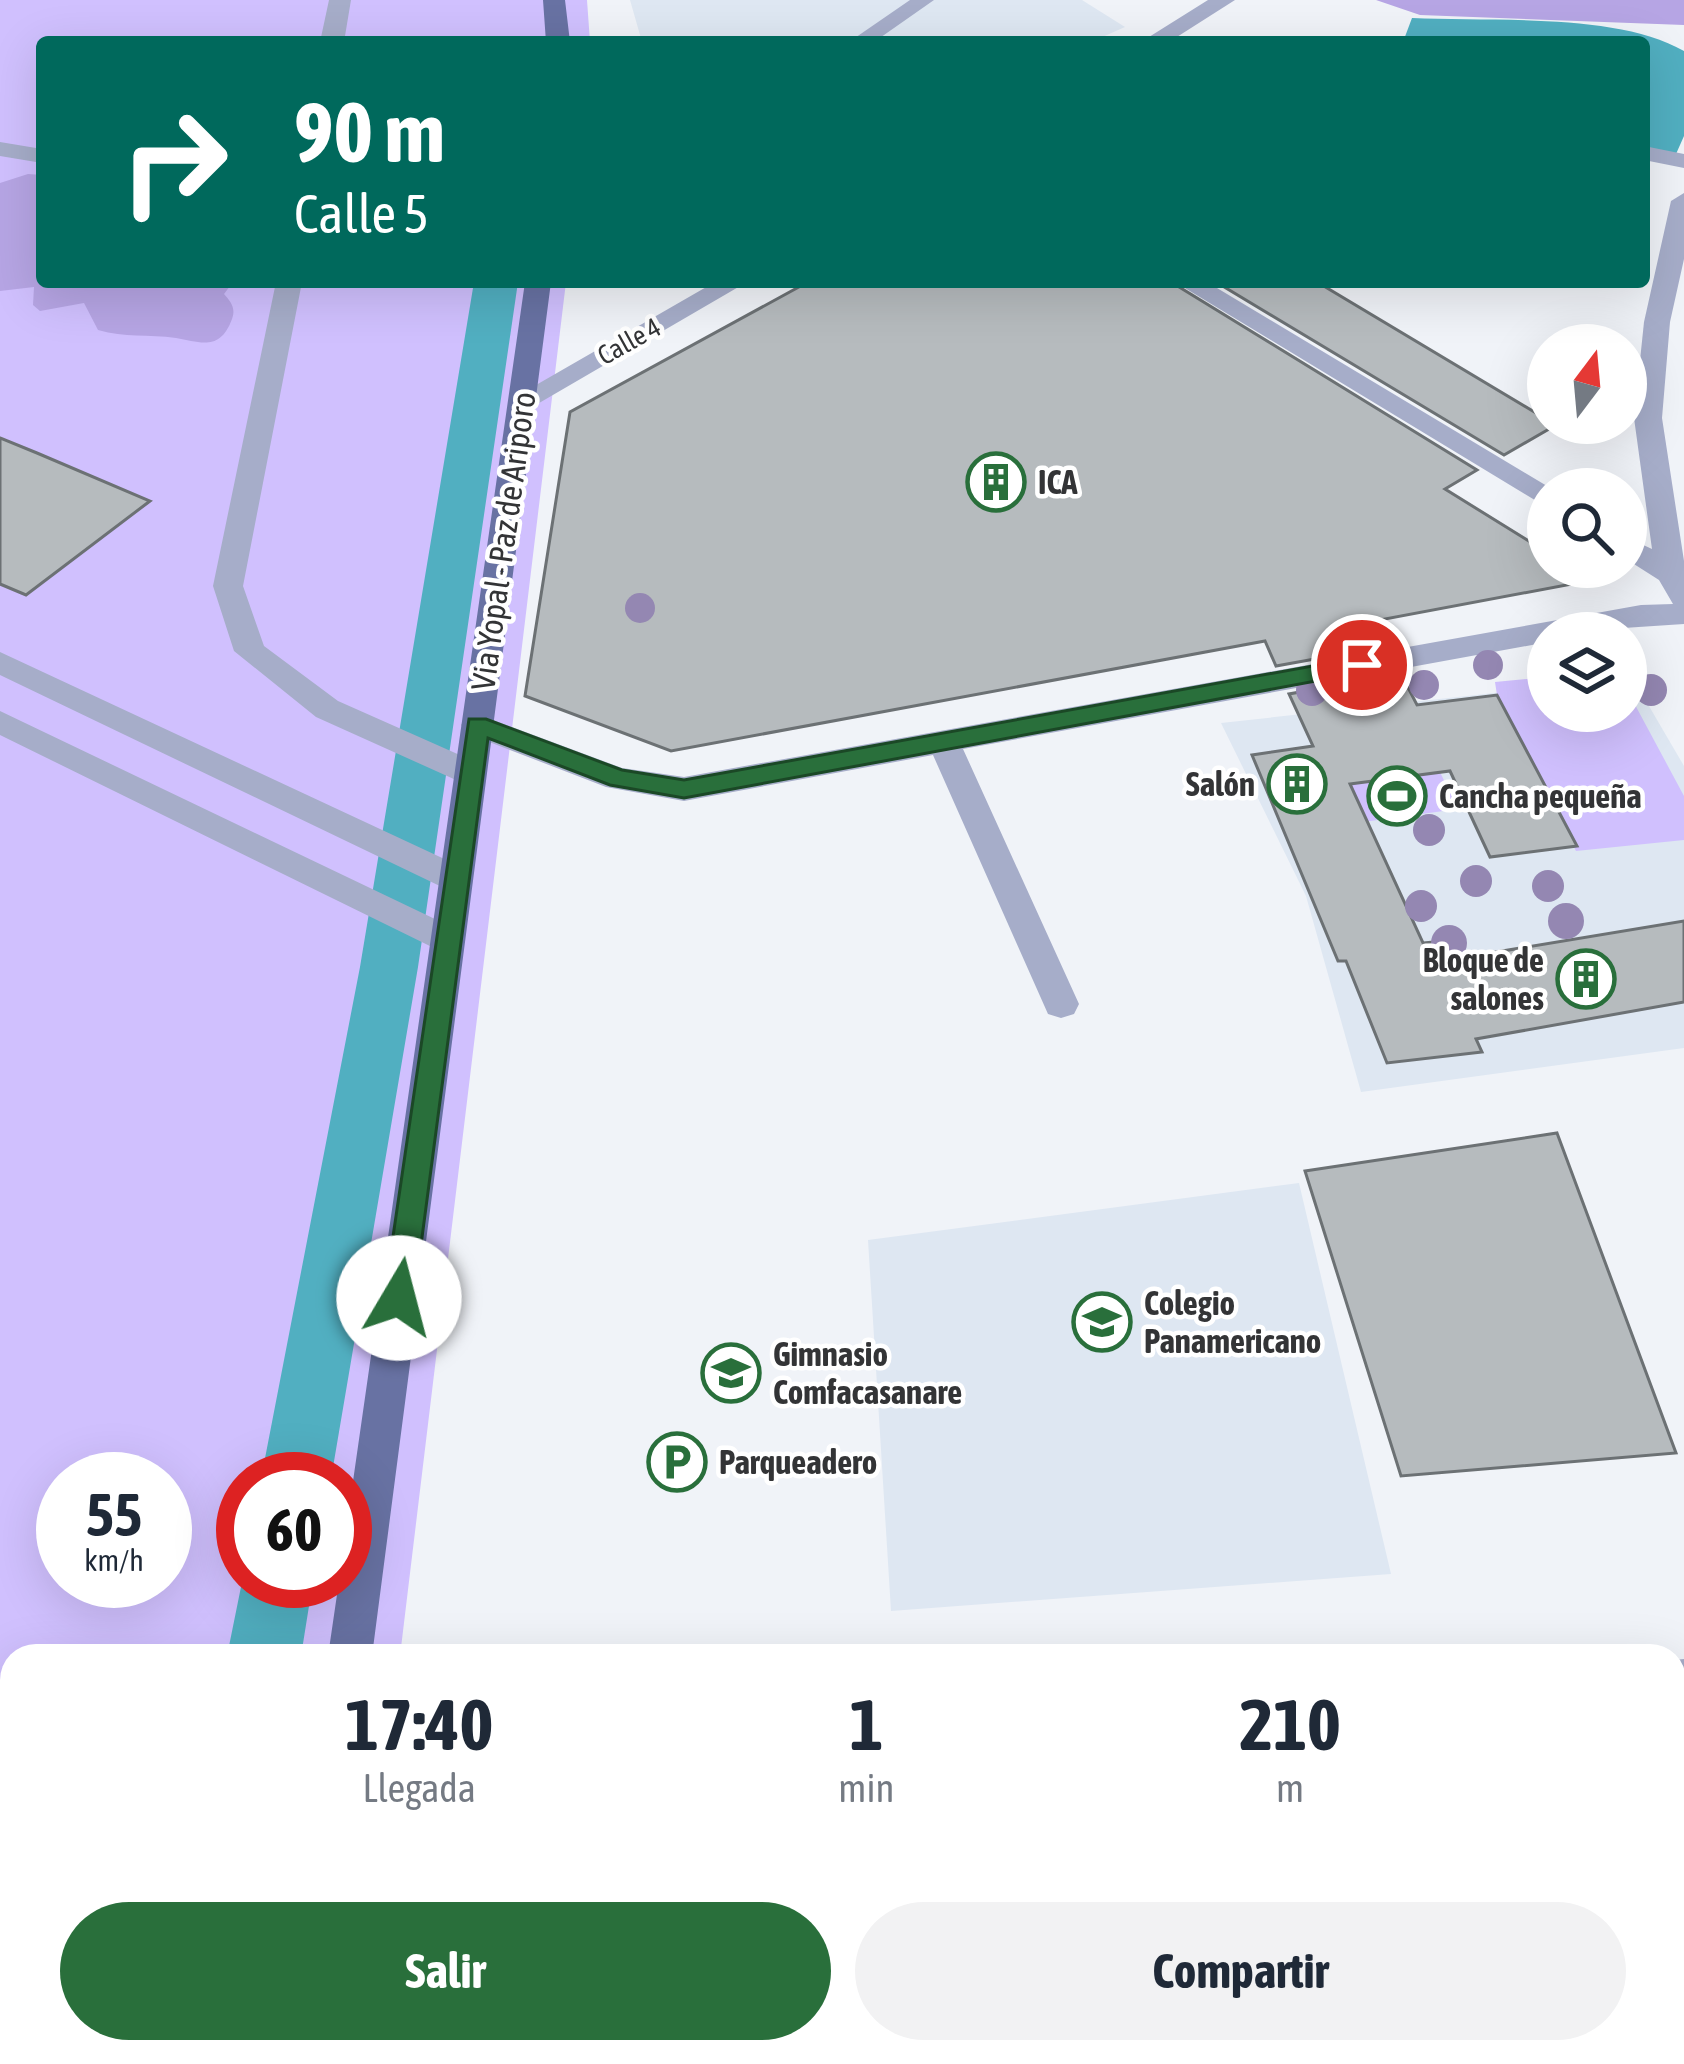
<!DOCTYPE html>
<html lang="es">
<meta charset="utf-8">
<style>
:root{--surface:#fff;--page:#f2f2f3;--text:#1f2937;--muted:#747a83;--accent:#296f3b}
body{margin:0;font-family:"Asap Condensed",sans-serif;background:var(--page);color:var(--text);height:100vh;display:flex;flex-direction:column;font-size:45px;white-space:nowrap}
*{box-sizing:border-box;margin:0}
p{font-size:39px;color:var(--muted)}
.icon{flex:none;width:66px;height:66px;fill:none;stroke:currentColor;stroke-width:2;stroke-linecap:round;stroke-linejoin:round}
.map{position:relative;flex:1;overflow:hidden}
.details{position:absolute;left:0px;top:1644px;width:1686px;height:420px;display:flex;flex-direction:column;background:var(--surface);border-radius:36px 36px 0 0;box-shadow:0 12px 48px #0002}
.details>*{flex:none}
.guide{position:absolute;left:36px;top:36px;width:1614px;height:252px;border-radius:12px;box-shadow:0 12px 48px #0002;background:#00695c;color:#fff;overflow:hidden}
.needle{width:78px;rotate:16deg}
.controls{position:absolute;left:1527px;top:324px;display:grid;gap:24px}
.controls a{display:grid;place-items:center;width:120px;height:120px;border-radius:50%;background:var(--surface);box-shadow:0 12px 48px #0002;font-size:60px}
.speed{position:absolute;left:36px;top:1452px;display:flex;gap:24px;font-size:60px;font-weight:700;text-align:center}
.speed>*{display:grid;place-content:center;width:156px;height:156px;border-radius:50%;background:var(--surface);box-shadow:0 12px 48px #0002;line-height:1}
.speed small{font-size:30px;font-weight:400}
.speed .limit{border:18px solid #d22;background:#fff;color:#111}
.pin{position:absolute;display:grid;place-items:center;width:102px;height:102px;color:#fff;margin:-51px;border:6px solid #fff;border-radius:50%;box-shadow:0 3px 12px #0007}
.me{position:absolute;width:132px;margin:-66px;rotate:8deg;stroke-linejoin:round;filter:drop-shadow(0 0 9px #0008)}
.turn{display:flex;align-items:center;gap:42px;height:252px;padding:0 60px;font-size:54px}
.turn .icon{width:156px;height:156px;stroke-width:2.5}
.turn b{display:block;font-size:84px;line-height:102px}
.eta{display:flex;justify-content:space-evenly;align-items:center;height:204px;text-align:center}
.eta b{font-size:72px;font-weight:700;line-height:84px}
.cta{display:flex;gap:24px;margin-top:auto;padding:24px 60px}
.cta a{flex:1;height:138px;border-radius:72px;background:var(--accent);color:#fff;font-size:48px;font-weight:700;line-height:138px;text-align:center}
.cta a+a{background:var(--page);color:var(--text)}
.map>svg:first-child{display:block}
</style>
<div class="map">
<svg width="1684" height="2064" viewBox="0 0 1684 2064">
<rect width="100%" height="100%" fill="#f0f3f8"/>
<path fill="#dee7f2" d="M630,0H1082L1125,27L1091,42H642Z
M1632,677L1684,766V1048L1361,1092L1306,896L1221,723L1548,687V711H1626V678Z
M1299,1183L1391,1574L891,1611L868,1240Z"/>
<path fill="#d0c0fe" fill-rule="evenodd" d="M0,0H587L590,42H42V282H566L400,1656H12V2052H348L347,2064H0ZM63,1479H165V1581H63ZM243,1479H345V1581H243Z
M1548,677V711H1626V688L1684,796V840L1576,851L1497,695L1495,682Z
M1438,768L1458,809L1356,823L1336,782Z"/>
<path fill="#b6a5e4" d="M1376,0H1684V25L1420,15Z
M28,174L42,175V282H233L224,294C231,302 236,308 232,319C220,352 200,342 176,338C148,334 125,338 98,330L84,303L40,311L33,305L34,287L0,291V183Z"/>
<path fill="#51afc1" d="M1412,18C1490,22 1617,12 1684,51V136L1672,163L1644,158V42H1403Z"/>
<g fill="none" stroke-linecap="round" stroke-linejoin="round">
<path fill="#51afc1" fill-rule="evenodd" d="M474,282H518L418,967L331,1479H261L360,967Z
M243,1577V1581H313L301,1656H227Z
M151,2052H233L231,2064H149Z"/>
</g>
<path fill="#b6bbbe" stroke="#6c7174" stroke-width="3" d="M808,282H1171L1477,470L1445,489L1548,553V567H1571L1593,580L1374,621L1387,646L1276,666L1265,641L671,751L525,696L570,412Z
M1216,282H1317L1556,425L1504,455Z
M0,438L37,453L150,501L26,595L0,584Z
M1401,674L1417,705L1497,695L1577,846L1490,857L1450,771L1350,784L1423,943L1433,942L1442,961L1684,921V1002L1476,1039L1482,1052L1387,1063L1346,961H1338L1252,755L1313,746L1289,694Z
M1557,1133L1676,1453L1401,1476L1305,1171Z"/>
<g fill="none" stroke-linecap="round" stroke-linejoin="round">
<path fill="#a6adc9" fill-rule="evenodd" d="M910,0H934L874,42H849Z
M0,142L42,149V163L0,156Z
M1644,146L1684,154V168L1644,160Z"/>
<path fill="#a6adc9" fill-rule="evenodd" d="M329,0H351L344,42H320Z
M1208,0H1235L1169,42H1141Z
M1684,193V259L1670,322L1662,418L1684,561V624L1548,633V642L963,749L1079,1004L1074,1014L1061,1018L1048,1014L933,755L684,801L606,787L466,733L461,725L466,717L477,714L622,768L684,777L1641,605L1673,604L1659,580L1626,559V537L1652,549L1634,418L1644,322L1671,201Z
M276,282H302L243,586L264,646L338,701L480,764L484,772L480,780H456L316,717L234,651L213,586Z
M715,282H747L534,406L524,408L510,400Z
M1175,282H1207L1552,489H1548V508Z
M0,652L468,870L473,879L468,888L456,891L444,888L0,675Z
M0,711L460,931L465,940L460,949L448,953L436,949L0,735Z
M1684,1659V1701L1674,1702V1660Z
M747,2052H797L799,2064H749Z"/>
<path fill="#6872a3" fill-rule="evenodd" d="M543,0H565L570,42H546Z
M525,282H551L372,1656H328L339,1581H345V1537Z
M271,2052H321L319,2064H269Z"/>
</g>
<g fill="#9487b2">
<circle cx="640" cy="608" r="15"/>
<circle cx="1488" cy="665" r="15"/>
<circle cx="1387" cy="684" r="15"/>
<circle cx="1424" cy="685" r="15"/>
<circle cx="1312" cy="690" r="16"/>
<circle cx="1651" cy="690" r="16"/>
<circle cx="1429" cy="830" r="16"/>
<circle cx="1476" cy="881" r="16"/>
<circle cx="1548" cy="886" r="16"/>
<circle cx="1421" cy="906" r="16"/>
<circle cx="1566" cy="921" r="18"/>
<circle cx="1449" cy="943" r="18"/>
</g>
<path fill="#296f3b" stroke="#1b4826" stroke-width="3" d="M1362,657L1374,665L1370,671L684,798L610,785L488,738L414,1298L410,1307L399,1311L388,1307L384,1298L469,719H486L622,770L684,780Z"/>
<defs>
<g id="building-ring" transform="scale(3)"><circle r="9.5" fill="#fff" stroke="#296f3b" stroke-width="1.5"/><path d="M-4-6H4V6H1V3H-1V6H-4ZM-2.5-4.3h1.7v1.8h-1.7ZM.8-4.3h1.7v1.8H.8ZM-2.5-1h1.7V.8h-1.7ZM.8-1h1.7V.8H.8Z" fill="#296f3b"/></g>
<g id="stadium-ring" transform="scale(3)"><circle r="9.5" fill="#fff" stroke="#296f3b" stroke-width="1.5"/><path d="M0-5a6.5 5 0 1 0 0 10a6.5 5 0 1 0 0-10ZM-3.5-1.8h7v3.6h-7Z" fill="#296f3b"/></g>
<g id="school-ring" transform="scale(3)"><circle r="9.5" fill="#fff" stroke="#296f3b" stroke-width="1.5"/><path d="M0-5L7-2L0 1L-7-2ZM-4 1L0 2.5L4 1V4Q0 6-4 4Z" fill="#296f3b"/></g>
<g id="parking-ring" transform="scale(3)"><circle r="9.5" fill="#fff" stroke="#296f3b" stroke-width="1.5"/><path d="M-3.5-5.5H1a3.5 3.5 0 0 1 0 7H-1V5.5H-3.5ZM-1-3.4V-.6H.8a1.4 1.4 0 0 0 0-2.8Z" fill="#296f3b"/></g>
</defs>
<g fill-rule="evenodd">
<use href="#building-ring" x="996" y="482"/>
<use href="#building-ring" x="1297" y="784"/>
<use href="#stadium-ring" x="1397" y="796"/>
<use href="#building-ring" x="1586" y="979"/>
<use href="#school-ring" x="1102" y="1322"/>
<use href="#school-ring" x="731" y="1373"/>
<use href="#parking-ring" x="677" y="1462"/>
</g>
<g text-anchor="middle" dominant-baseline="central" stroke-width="9" stroke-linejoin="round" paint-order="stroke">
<g font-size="27" fill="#333436" stroke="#fff">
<text transform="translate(629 341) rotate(-29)">Calle 4</text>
</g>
<g font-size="33" font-weight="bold" fill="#333436" stroke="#fff" text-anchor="start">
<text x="1038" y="482">ICA</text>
<text x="1255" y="784" text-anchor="end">Salón</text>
<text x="1439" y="796">Cancha pequeña</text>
<text x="1544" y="960" text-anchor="end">Bloque de<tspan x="1544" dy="38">salones</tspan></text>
<text x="1144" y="1303">Colegio<tspan x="1144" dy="38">Panamericano</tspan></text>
<text x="773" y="1354">Gimnasio<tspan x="773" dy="38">Comfacasanare</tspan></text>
<text x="719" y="1462">Parqueadero</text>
</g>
<g font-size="33" fill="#333436" stroke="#fff">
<text transform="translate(503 541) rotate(-82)">Via Yopal - Paz de Ariporo</text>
</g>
</g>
</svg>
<div class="controls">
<a><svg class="needle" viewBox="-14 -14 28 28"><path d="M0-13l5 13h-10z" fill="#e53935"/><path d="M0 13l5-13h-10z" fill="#747a83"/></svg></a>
<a><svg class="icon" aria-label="search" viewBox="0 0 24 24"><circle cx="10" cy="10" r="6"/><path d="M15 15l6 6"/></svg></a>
<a><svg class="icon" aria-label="layers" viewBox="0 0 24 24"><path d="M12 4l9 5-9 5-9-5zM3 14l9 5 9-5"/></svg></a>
</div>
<div class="speed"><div>55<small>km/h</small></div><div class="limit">60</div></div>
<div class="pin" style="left:1362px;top:665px;background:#d93025"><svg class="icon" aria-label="arrive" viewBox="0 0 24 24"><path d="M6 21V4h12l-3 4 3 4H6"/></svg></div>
<svg class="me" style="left:399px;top:1298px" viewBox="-20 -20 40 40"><circle r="19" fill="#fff"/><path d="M0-13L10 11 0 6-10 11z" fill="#296f3b"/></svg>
<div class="guide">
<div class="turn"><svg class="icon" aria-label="right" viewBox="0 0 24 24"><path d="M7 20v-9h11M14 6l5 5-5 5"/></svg><div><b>90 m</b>Calle 5</div></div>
</div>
<section class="details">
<div class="eta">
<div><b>17:40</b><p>Llegada</p></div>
<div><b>1</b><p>min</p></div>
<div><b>210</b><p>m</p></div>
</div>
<div class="cta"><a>Salir</a><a>Compartir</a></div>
</section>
</div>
